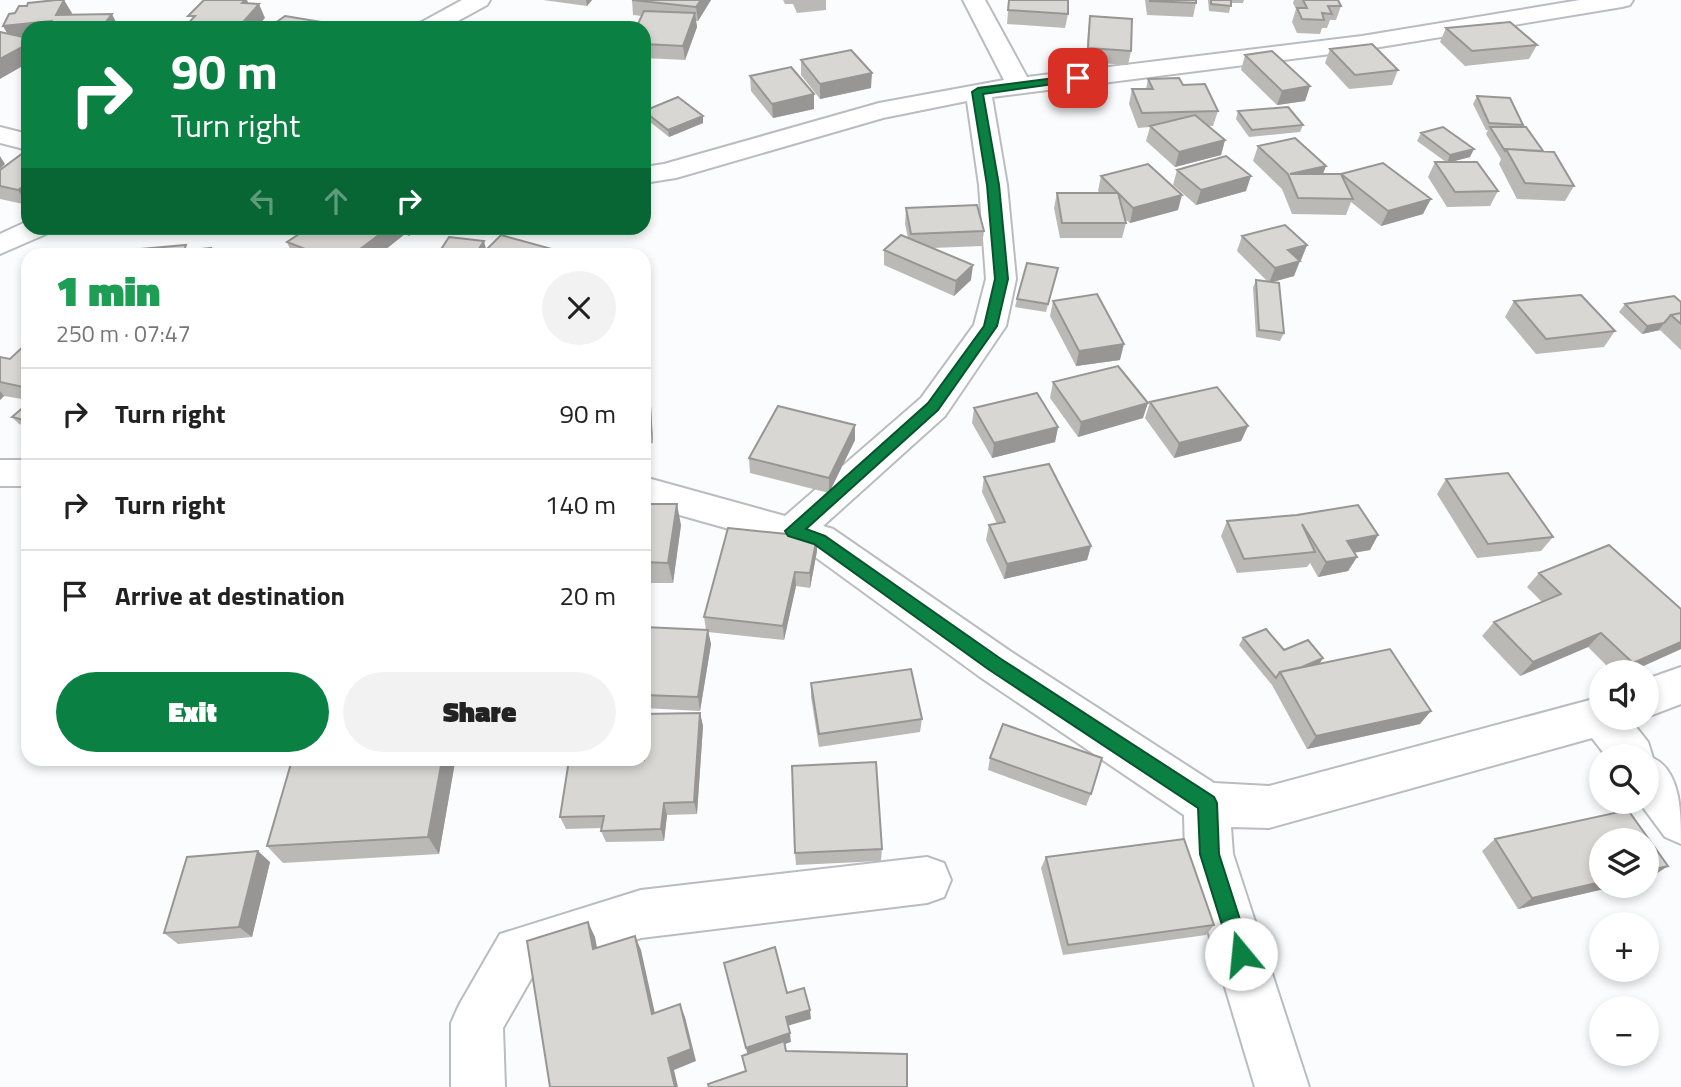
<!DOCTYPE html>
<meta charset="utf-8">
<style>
:root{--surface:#fff;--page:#f2f2f2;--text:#222;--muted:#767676;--line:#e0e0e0;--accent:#0b8043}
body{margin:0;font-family:"Titillium Web",sans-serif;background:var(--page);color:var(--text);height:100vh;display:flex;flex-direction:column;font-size:26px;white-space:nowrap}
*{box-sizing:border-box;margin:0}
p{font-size:23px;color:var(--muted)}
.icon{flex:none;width:38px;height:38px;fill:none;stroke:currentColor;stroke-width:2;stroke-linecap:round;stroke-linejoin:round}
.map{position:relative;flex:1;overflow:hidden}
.drawer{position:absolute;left:21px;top:248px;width:630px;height:518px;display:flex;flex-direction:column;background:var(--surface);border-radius:21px;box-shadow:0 4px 10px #0003}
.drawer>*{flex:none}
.top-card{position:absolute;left:21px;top:21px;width:630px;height:214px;border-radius:21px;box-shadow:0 4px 10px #0003;background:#0b8043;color:#fff;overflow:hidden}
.tools{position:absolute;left:1589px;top:660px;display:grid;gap:14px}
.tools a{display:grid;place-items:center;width:70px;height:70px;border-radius:50%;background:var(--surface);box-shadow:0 4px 10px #0003;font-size:35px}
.pin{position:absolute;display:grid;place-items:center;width:60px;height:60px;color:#fff;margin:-30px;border-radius:14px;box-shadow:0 4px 10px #0006}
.me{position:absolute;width:77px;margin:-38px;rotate:343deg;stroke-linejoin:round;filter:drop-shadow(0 0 5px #0008)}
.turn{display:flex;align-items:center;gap:24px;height:147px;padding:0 35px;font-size:32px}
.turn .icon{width:91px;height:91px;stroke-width:2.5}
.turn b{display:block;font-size:49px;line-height:60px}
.lanes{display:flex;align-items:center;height:66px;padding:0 35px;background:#0003;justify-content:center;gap:35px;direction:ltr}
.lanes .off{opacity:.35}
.round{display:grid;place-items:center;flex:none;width:74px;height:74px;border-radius:37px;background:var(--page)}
.summary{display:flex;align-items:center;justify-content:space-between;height:119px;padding:0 35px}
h1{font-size:42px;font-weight:800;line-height:52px;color:#1e9e55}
.action{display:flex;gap:14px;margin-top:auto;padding:14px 35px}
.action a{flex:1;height:80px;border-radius:42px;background:var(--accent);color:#fff;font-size:28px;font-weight:800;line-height:80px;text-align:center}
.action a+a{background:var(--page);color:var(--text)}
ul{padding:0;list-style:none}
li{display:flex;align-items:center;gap:21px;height:91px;padding:0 35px;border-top:2px solid var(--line)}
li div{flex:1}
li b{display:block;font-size:26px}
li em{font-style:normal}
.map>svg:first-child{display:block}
</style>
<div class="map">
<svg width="1681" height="1087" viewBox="0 0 1681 1087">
<rect width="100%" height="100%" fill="#fafcfe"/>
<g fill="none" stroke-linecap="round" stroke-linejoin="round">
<g stroke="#b9bcc0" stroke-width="4">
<path id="minor" d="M462,0H490L487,5L445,28H416L420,23Z
M963,0H985L1027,77L1362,36L1580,0H1633L1630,5L1622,7L1362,50L992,97L1007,185L1016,279L1006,326L945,416L823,526L833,529L1010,651L1214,783L1269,786L1601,697V718H1629L1648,742L1653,758C1681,771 1681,813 1681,844L1665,837L1639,802H1647V756H1606L1592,738L1269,828L1231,827L1233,854L1309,1087H1255L1185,854L1184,815L980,677L807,551L644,505V477L785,516L921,398L974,325L986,279L979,185L967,101L883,118L676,178L644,183V167L664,164L879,103L1004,80Z
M0,127L28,134V150L0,143Z
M28,221V228H51L46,234L0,254V234Z
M0,460H28V486H0Z
M1681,667V704L1647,717V679Z
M927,857L944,863L951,880L944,897L927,903L641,938L535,972L503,1028L505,1087H451V1023L459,1005L500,934L641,890Z"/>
</g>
<use href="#minor" fill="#fff" fill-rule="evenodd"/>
</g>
<path fill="#bbb9b5" d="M543,0H592L587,6Z
M632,0H711L698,21H696L697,27L685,60L644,58V28L642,16L633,15Z
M783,0H826V10L797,13L793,4H785Z
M1009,0L1068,14L1065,28L1007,24Z
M1145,0H1196V3L1193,17L1147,15Z
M1208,0H1244L1243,3H1231L1229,13L1209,11Z
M1294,0H1338L1341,6L1336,20H1330L1327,28H1322L1320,34L1297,33L1292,22L1296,9L1293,3Z
M1090,16L1131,51L1128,65L1086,62L1088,30Z
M1446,28L1537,45L1529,59L1465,66L1440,42Z
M1330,49L1398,70L1392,85L1349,89L1325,63Z
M1245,55L1310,86L1305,101L1277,105L1241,70Z
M801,60L871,88L820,99L801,75Z
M750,76L814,94V109L773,118L751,91Z
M1148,79L1183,85L1218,111L1213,126H1208L1225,140L1221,155L1175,167L1146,141L1150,127L1138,128L1129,104L1132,89H1146Z
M1477,96L1523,125L1521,127L1574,186L1565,201L1517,199L1499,164L1501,159L1486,134L1488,130H1486L1473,104Z
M644,110L703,123L669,137L645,118Z
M1238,111L1303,125L1300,132L1249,137L1236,119Z
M1421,133L1470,157L1450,162L1498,191L1490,206L1447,207L1428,177L1435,162H1446L1417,141Z
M1258,146L1326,166L1323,174H1341L1423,214L1381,226L1351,202L1346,215L1292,214L1282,189L1253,161Z
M27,150L28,205L0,199V170Z
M1177,170L1246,191L1196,205L1173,185Z
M1101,176L1178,210L1130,223L1125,219L1126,223L1122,238H1060L1054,208L1057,193H1100L1098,191Z
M906,208L984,231L982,246L933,248L971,280L954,296L884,265V250L908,238L905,224Z
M308,228H420L409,236L405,234L380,254L388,256H293L287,242Z
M1242,236L1307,245L1301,260L1299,261L1294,276L1272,282L1284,333L1280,341L1256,337L1253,288L1256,280L1268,282L1237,251Z
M486,249L577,256H441L440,251Z
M1056,276L1046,312L1015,307L1017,299Z
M1053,301L1120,360L1076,366L1050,316Z
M1514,301L1615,331L1604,347L1536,354L1505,317Z
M1681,302V350L1660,330L1642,334L1619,312L1625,304Z
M28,342V400L4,396L0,400V357L10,359Z
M647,371L650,387L653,443L644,444V372Z
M1053,382L1143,418L1078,437L1050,398Z
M1150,402L1248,426L1241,441L1174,458L1145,418Z
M28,405V427L19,424L12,417Z
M974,408L1058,427L1055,442L992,458L972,423Z
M855,440L829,493L750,473L749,458Z
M984,477L1091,546L1087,560L1004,579L986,540L989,525L997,524L982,492Z
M1446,479L1553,537L1541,551L1477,558L1437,494Z
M644,504L681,525L673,583H644Z
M1227,521L1378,535L1370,550L1354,553L1357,557L1348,571L1318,577L1310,563L1307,567L1237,573L1221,536Z
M817,537V551L810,588L796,586L784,640L708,632L711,644L700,711L644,708V627L706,630L704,617Z
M1539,573L1681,609V649L1630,672H1613L1588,647L1520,676L1482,636L1494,622L1542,602L1527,587Z
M1243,638L1320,663L1420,724L1307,749L1272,685L1239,645Z
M811,683L922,719L920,732L819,747L811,697Z
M700,713L703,726L697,814L667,815L664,841L606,842L601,831L602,828L566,829L560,817L644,760Z
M990,758L1091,794L1086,806L988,770Z
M292,760H454L455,762L439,854L283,863L267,846Z
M1628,810L1668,866L1651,877L1647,878V840H1601V886H1617L1518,909L1482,851L1495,839Z
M882,849L881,861L796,865L795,853Z
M1046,857L1214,925L1206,935L1063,955L1041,868Z
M270,862L252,937L178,944L164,933Z"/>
<path fill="#989694" d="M64,0L72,13L65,28L56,15Z
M245,0H247L252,12L259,4L265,18L256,28H238L242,3Z
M586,0H592L587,6Z
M701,0H711L698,21L696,7Z
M695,13L697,27L685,60L683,46Z
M112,14L119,28H101Z
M51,21L54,28H28V39L11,40L3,26Z
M28,44V63L0,79V59Z
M872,73L871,88L820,99V84Z
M1310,86L1305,101L1277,105L1282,91Z
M814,94V109L773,118L772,104Z
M703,116V123L669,137L668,130Z
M1225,140L1221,155L1175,167L1179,152Z
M1474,149L1470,157L1447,163L1450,155Z
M0,156L5,164L0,169Z
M1326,166L1320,181L1290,174Z
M1251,176L1246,191L1196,205L1201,190Z
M28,183V205L18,190Z
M1182,195L1178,210L1130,223L1133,208Z
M1431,199L1423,214L1381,226L1388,211Z
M388,228H403L405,234L377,256L359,250Z
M406,228H420L409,236Z
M484,241L486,249L482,256H475Z
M1307,245L1301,260L1282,265L1288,250Z
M211,248L215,256H209Z
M1300,261L1294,276L1269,283L1275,268Z
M973,265L971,280L954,296L956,281Z
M1664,323L1659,330H1660L1642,334L1647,326Z
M1124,344L1120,360L1076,366L1079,351Z
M647,371L650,387L653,443L650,428Z
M28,382V393L23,387Z
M0,391L4,396L0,400Z
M1148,403L1143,418L1078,437L1081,422Z
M855,425V440L829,493V478Z
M1248,426L1241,441L1174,458L1179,443Z
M1058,427L1055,442L992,458L994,443Z
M677,504L681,525L673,583L668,563Z
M1378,535L1370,550L1338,555L1347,541Z
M817,537V551L810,588V573Z
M1091,546L1087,560L1004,579L1007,564Z
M1357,557L1348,571L1318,577L1326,562Z
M795,572L796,586L784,640L783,626Z
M708,630L711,644L700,711L698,697Z
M1601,633L1588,647L1520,676L1533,662Z
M1681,642V649L1630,672H1624L1633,663Z
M1323,658L1319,665L1282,676Z
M1431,711L1420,724L1307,749L1316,736Z
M700,713L703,726L697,814L694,802Z
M442,760H454L455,762L439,854L428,837Z
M664,803L667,815L664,841L661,829Z
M258,851L270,862L252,937L239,927Z
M1668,866L1651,877L1647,878V871Z
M1601,882V886H1617L1518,909L1532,898Z
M588,922L595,937L600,963L593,949Z
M635,936L641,950L658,1027L652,1014Z
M680,1004L685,1017L696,1061L674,1070L678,1087H675L668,1058Z
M810,1010L811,1019L787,1026L786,1017Z
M790,1033L791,1042L748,1057L746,1048Z"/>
<path fill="#d9d7d3" stroke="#989694" stroke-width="2" d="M56,0H64L56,15L112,14L101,28H45L51,21L3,26L9,14L15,13L19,6H27L28,3Z
M204,0H245L242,3L259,4L238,28H184L195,16H188Z
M632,0H701L696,7Z
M1009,0H1068V14L1008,10Z
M1150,0H1196V3L1150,1Z
M1211,0H1231V6L1211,4Z
M1303,0H1338L1341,6H1328L1332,14L1322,13L1324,20L1302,19L1297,8H1307Z
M644,11L695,13L683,46L644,44V28H636Z
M285,16L340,25L336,28H268Z
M1090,16L1132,19L1131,51L1088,48Z
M1510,22L1537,45L1472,51L1446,28Z
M0,32L28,38V44L0,59Z
M1372,44L1398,70L1355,75L1330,49Z
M851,50L872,73L820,84L801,60Z
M1272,51L1310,86L1282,91L1245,55Z
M791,67L814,94L772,104L750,76Z
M1179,78L1183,85L1205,84L1218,111L1142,113L1132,89H1153L1148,79Z
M1477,96L1510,98L1523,125L1489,123Z
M678,97L703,116L668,130L644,111Z
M1288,107L1303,125L1252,130L1238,111Z
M1195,115L1225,140L1179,152L1150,126Z
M1443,127L1474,149L1450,155L1421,133Z
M1490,127H1526L1543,151L1506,149L1505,151Z
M1295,138L1326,166L1290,174H1341L1353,199L1298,198L1288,174L1258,146Z
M1506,149L1554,152L1574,186L1525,183Z
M27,150L28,183L18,190L0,186V170Z
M1226,156L1251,176L1201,190L1177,170Z
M1435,162H1477L1498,191L1455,192Z
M1383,163L1431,199L1388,211L1341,174Z
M1148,164L1182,195L1133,208L1101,176Z
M1057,193H1118L1126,223H1062Z
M977,205L984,231L911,234L906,208Z
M1285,225L1307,245L1288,250L1300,261L1275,268L1242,236Z
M308,228H388L359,250L388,256H353L355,254L353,256H323L287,242Z
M501,235L577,256H480Z
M901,235L973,265L956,281L884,250Z
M449,237L484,241L475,255L440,251Z
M186,245L184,251L211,248L209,256H128L130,250Z
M1027,263L1058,268L1048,304L1017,299Z
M1256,280L1279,283L1284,333L1259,330Z
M1097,294L1124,344L1079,351L1053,301Z
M1581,295L1615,331L1546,339L1514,301Z
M1674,296L1681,302V313L1671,315L1664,323L1647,326L1625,304Z
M1681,313V324L1671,315Z
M28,342V382L23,387L0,382V357L10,359Z
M1118,366L1148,403L1081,422L1053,382Z
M647,371L650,428H644V372Z
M1217,387L1248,426L1179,443L1150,402Z
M1037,393L1058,427L994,443L974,408Z
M26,405H28V421L12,417Z
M778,406L855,425L829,478L749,458Z
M1049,464L1091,546L1007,564L989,525L1005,522L984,477Z
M1508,473L1553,537L1488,544L1446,479Z
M644,504H677L668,563L644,562Z
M1358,505L1378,535L1347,541L1357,557L1326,562L1302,524L1315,552L1244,559L1227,521L1297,515Z
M728,528L817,537L810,573L795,572L783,626L704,617Z
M1609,545L1681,609V642L1633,663L1601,633L1533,662L1494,622L1561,594L1539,573Z
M644,627L708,630L698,697L644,695Z
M1266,629L1284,650L1308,640L1323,658L1302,667L1280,672L1276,678L1243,638Z
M1390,649L1431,711L1316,736L1280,672Z
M911,669L922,719L819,734L811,683Z
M700,713L694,802L664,803L661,829L601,831L604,816L560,817L569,760H644V714Z
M1003,724L1102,758L1091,794L990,758Z
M292,760H442L428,837L267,846Z
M876,762L882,849L795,853L792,766Z
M1628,810L1668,866L1647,871V840H1601V882L1532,898L1495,839Z
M1184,839L1214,925L1068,945L1046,857Z
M258,851L239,927L164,933L187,857Z
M588,922L593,949L635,936L652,1014L680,1004L691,1049L668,1058L675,1087H550L527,941Z
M775,947L787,993L804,988L810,1010L786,1017L790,1033L746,1048L724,963Z
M784,1041L786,1051L907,1054V1087H709L708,1084L746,1071L742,1056Z"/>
<path fill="#0b8043" stroke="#07532c" stroke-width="2" d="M1078,75L1084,78L1082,80L983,94L999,185L1008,279L997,326L938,410L806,529L825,536L1001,659L1214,797L1217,803L1219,854L1251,954L1248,961L1241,964L1234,961L1231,954L1200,854L1198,808L988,669L814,544L788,536L785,531L928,403L984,326L995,279L987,185L972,92L978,88Z"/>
</svg>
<div class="tools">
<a><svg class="icon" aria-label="sound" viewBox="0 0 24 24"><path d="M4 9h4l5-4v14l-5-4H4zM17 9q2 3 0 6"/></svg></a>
<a><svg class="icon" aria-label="search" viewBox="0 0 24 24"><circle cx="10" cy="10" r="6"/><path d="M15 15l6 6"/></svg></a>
<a><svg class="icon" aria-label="layers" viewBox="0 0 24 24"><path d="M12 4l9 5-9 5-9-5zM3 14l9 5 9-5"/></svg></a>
<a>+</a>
<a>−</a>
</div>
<div class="pin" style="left:1078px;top:78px;background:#d93025"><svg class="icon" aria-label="arrive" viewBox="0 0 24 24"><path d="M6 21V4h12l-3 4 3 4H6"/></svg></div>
<svg class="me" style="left:1241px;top:954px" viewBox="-20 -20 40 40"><circle r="19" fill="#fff"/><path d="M0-13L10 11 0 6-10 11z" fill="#0b8043"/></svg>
<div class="top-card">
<div class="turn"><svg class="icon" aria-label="right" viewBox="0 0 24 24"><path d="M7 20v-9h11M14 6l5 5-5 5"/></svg><div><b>90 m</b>Turn right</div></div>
<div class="lanes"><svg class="icon off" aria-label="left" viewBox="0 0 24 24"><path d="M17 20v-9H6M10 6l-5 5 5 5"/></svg><svg class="icon off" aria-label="ahead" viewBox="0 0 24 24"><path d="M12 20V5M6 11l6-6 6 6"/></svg><svg class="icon" aria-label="right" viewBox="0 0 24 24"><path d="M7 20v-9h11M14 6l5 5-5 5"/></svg></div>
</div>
<section class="drawer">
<div class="summary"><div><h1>1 min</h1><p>250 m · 07:47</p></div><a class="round"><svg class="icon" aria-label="close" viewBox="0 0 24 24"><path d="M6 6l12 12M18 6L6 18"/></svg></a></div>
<ul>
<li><svg class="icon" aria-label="right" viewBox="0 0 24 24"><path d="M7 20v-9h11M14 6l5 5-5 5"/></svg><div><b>Turn right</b></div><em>90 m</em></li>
<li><svg class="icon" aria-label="right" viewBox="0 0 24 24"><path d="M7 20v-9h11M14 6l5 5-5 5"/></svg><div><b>Turn right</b></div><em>140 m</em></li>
<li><svg class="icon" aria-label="arrive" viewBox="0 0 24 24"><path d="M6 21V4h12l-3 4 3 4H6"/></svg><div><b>Arrive at destination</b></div><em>20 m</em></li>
</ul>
<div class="action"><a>Exit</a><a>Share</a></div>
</section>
</div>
